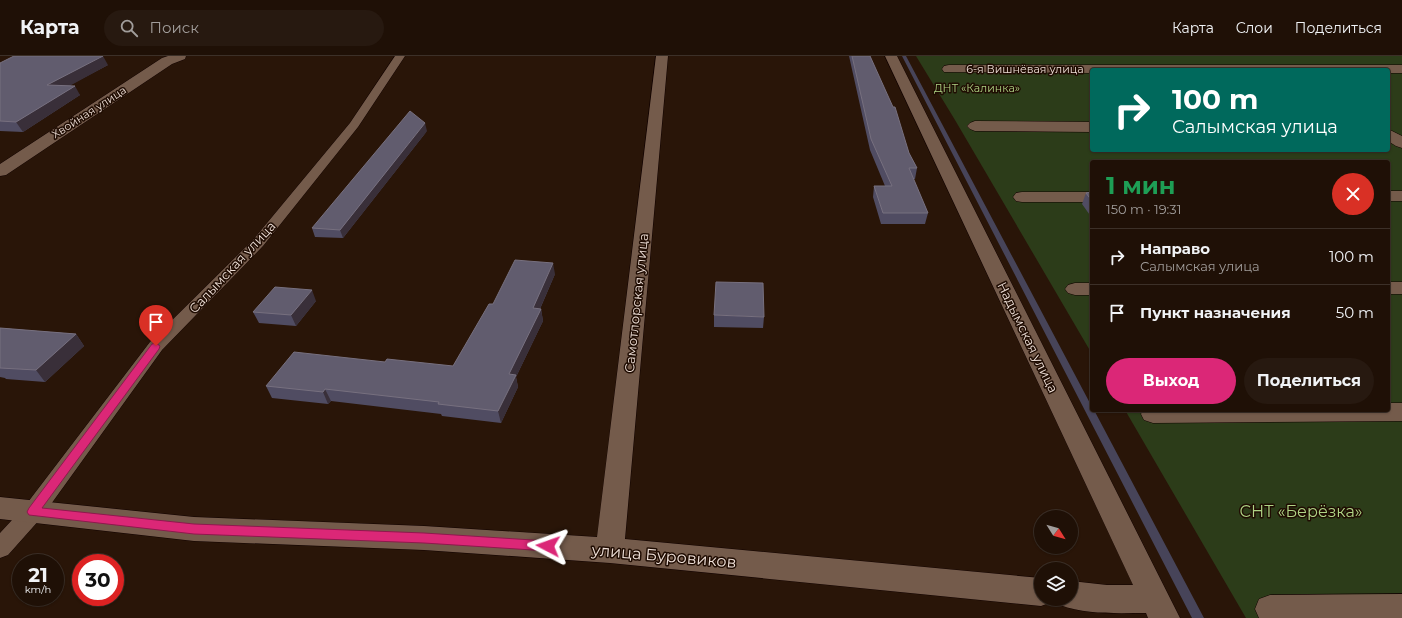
<!DOCTYPE html>
<html lang="ru">
<meta charset="utf-8">
<style>
:root{--surface:#1f1006;--page:#271910;--text:#f1f3f6;--muted:#a19d9b;--line:#3c3028;--accent:#db2777}
body{margin:0;font-family:Montserrat,sans-serif;background:var(--page);color:var(--text);height:100vh;display:flex;flex-direction:column;font-size:15px;white-space:nowrap}
*{box-sizing:border-box;margin:0}
p{font-size:13px;color:var(--muted)}
.icon{flex:none;width:22px;height:22px;fill:none;stroke:currentColor;stroke-width:2;stroke-linecap:round;stroke-linejoin:round}
.map{position:relative;flex:1;overflow:hidden}
.panel{position:absolute;left:1090px;top:104px;width:300px;height:252px;display:flex;flex-direction:column;background:var(--surface);border-radius:4px;box-shadow:0 1px 3px #0004,0 0 0 1px var(--line)}
.panel>*{flex:none}
.hud{position:absolute;left:1090px;top:12px;width:300px;height:84px;border-radius:4px;box-shadow:0 1px 3px #0004,0 0 0 1px var(--line);background:#00695c;color:#fff;overflow:hidden}
.needle{width:26px;rotate:127deg}
.fabs{position:absolute;left:1034px;top:454px;display:grid;gap:8px}
.fabs a{display:grid;place-items:center;width:44px;height:44px;border-radius:50%;background:var(--surface);box-shadow:0 1px 3px #0004,0 0 0 1px var(--line);font-size:20px}
.speed{position:absolute;left:12px;top:498px;display:flex;gap:8px;font-size:20px;font-weight:700;text-align:center}
.speed>*{display:grid;place-content:center;width:52px;height:52px;border-radius:50%;background:var(--surface);box-shadow:0 1px 3px #0004,0 0 0 1px var(--line);line-height:1}
.speed small{font-size:10px;font-weight:400}
.speed .limit{border:6px solid #d22;background:#fff;color:#111}
.pin{position:absolute;display:grid;place-items:center;width:34px;height:34px;color:#fff;margin:-41px -17px;border-radius:50% 50% 50% 0;rotate:-45deg;box-shadow:0 0 4px #0007}
.pin .icon{rotate:45deg}
.me{position:absolute;width:44px;margin:-22px;rotate:274deg;stroke-linejoin:round;filter:drop-shadow(0 0 3px #0008)}
.turn{display:flex;align-items:center;gap:14px;height:84px;padding:0 16px;font-size:18px}
.turn .icon{width:52px;height:52px;stroke-width:2.5}
.turn b{display:block;font-size:28px;line-height:34px}
.round{display:grid;place-items:center;flex:none;width:42px;height:42px;border-radius:21px;background:var(--page)}
.summary{display:flex;align-items:center;justify-content:space-between;height:68px;padding:0 16px}
h1{font-size:24px;font-weight:700;line-height:30px;color:#1e9e55}
.action{display:flex;gap:8px;margin-top:auto;padding:8px 16px}
.action a{flex:1;height:46px;border-radius:24px;background:var(--accent);color:#fff;font-size:16px;font-weight:700;line-height:46px;text-align:center}
.action a+a{background:var(--page);color:var(--text)}
ul{padding:0;list-style:none}
li{display:flex;align-items:center;gap:12px;height:56px;padding:0 16px;border-top:1px solid var(--line)}
li div{flex:1}
li b{display:block;font-size:15px}
li em{font-style:normal}
header{display:flex;align-items:center;gap:24px;box-sizing:border-box;height:56px;padding:0 20px;background:var(--surface);border-bottom:1px solid var(--line)}
header strong{font-size:19px}
nav{display:flex;gap:22px;margin-inline-start:auto;font-size:14px}
.search{width:280px;height:36px;background:var(--page);display:flex;align-items:center;gap:10px;box-sizing:border-box;padding:0 14px;border-radius:22px;color:var(--muted);font-size:15px}
.map>svg:first-child{display:block}
</style>
<header>
<strong>Карта</strong>
<div class="search"><svg class="icon" aria-label="search" viewBox="0 0 24 24"><circle cx="10" cy="10" r="6"/><path d="M15 15l6 6"/></svg>Поиск</div>
<nav><a>Карта</a><a>Слои</a><a>Поделиться</a></nav>
</header>
<div class="map">
<svg width="1402" height="562" viewBox="0 0 1402 562">
<rect width="100%" height="100%" fill="#291508"/>
<path fill="#2c3c19" fill-rule="evenodd" d="M916,0H1402V562H1246L1125,354H1388V106H1092V298L955,64ZM1092,14H1388V94H1092Z"/>
<g fill="none" stroke-linecap="round" stroke-linejoin="round">
<path fill="#474459" fill-rule="evenodd" d="M902,0H906L1092,351V354H1094L1204,562H1192Z"/>
<g stroke="#110200" stroke-width="1">
<path id="service" d="M395,0H405L358,71L263,190L162,294L41,462L8,499L0,502V477L25,450L150,286L253,184L350,67Z"/>
</g>
<g stroke="#110200" stroke-width="1">
<path id="minor" d="M168,0H186L185,3L172,8L6,119L0,120V108L162,2Z
M656,0H668L625,483L1041,522V543H1053L1052,546L1041,550L610,507L424,494L194,485L0,463V441L194,461L424,470L597,481Z
M885,0H897L1180,562H1148L1146,557C1118,557 1087,559 1060,549L1058,543H1071V525L1107,529H1133Z
M949,9H1402V17H1388V14H1092V17L944,16L942,13L944,10Z
M975,65L1092,66V76L975,75L970,73L967,70L970,67Z
M1388,73L1402,80V92L1396,90L1388,85Z
M1388,135H1402V145H1388Z
M1022,136H1092V146H1022L1016,145L1013,141L1016,137Z
M1388,226H1402V238H1388Z
M1075,227H1092V239H1075L1068,237L1065,233L1068,229Z
M1388,347H1402V365L1153,367L1144,364L1141,358L1143,354H1388Z
M1402,538V562H1259L1255,553L1259,543L1270,539Z"/>
</g>
<use href="#service" fill="#745b4b" fill-rule="evenodd"/>
<use href="#minor" fill="#745b4b" fill-rule="evenodd"/>
</g>
<path fill="#504c62" d="M849,0H870L909,97L917,112L915,123H913L928,157L925,168H881L873,141L874,130H885L870,94Z
M0,7L108,9L70,29L80,39L23,76L0,75Z
M427,75L343,182L315,181L312,172Z
M1092,136V162L1082,148L1086,137Z
M555,218L540,253H541L543,265L516,321L518,331L501,367L442,360L441,358L331,345L328,348L272,342L266,330L385,306L453,310L493,248Z
M316,245L296,270L259,267L253,256Z
M714,259L764,261L763,272L714,271Z
M0,272L76,278L84,290L45,326L6,323L5,322L0,321Z"/>
<path fill="#392f39" d="M103,0L108,9L53,39L47,29Z
M75,30L80,39L23,76L16,66Z
M425,67L427,75L343,182L340,174Z
M553,207L555,218L535,264L533,252Z
M312,234L316,245L296,270L291,259Z
M541,253L543,265L516,321L518,331L501,367L498,355L509,318Z
M76,278L84,290L45,326L36,314Z
M325,333L331,345L328,348L323,336Z"/>
<path fill="#615c6e" stroke="#77707f" d="M14,0H103L47,29L75,30L16,66L0,65V7Z
M852,0H870L893,51H895L909,97L917,112H909L928,157H883L874,130H892L871,83Z
M410,55L425,67L340,174L312,172Z
M1092,136V145L1086,137Z
M515,204L553,207L533,252L541,253L509,318L516,319L498,355L438,348L439,346L325,333L323,336L266,330L294,296L385,306L387,303L453,310L489,248H493Z
M716,226L763,227L764,261L714,259Z
M275,231L312,234L291,259L253,256Z
M0,272L76,278L36,314L0,312Z"/>
<path fill="#db2777" stroke="#8e194d" d="M156,287L160,290L159,293L42,452L194,468L424,477L548,485L552,486L554,490L552,493L548,495L424,487L194,478L29,459L27,456L29,452L152,288Z"/>
<g text-anchor="middle" dominant-baseline="central" stroke-width="3" stroke-linejoin="round" paint-order="stroke">
<g font-size="11" fill="#eedfd7" stroke="#1f0c02">
<text x="1025" y="13">6-я Вишнёвая улица</text>
<text transform="translate(89 56) rotate(-33)">Хвойная улица</text>
</g>
<g font-size="11" fill="#afd485" stroke="#1f0c02">
<text x="977" y="32">ДНТ «Калинка»</text>
</g>
<g font-size="13" fill="#eedfd7" stroke="#1f0c02">
<text transform="translate(232 211) rotate(-47)">Салымская улица</text>
<text transform="translate(636 247) rotate(-84)">Самотлорская улица</text>
<text transform="translate(1028 281) rotate(64)">Надымская улица</text>
</g>
<g font-size="16" fill="#afd485" stroke="#1f0c02">
<text x="1301" y="455">СНТ «Берёзка»</text>
</g>
<g font-size="16" fill="#eedfd7" stroke="#1f0c02">
<text transform="translate(664 500) rotate(5)">улица Буровиков</text>
</g>
</g>
</svg>
<div class="fabs">
<a><svg class="needle" viewBox="-14 -14 28 28"><path d="M0-13l5 13h-10z" fill="#e53935"/><path d="M0 13l5-13h-10z" fill="#a19d9b"/></svg></a>
<a><svg class="icon" aria-label="layers" viewBox="0 0 24 24"><path d="M12 4l9 5-9 5-9-5zM3 14l9 5 9-5"/></svg></a>
</div>
<div class="speed"><div>21<small>km/h</small></div><div class="limit">30</div></div>
<div class="pin" style="left:156px;top:290px;background:#d93025"><svg class="icon" aria-label="arrive" viewBox="0 0 24 24"><path d="M6 21V4h12l-3 4 3 4H6"/></svg></div>
<svg class="me" style="left:548px;top:490px" viewBox="-20 -20 40 40"><path d="M0-17L14 15 0 8-14 15z" fill="#db2777" stroke="#fff" stroke-width="4"/></svg>
<div class="hud">
<div class="turn"><svg class="icon" aria-label="right" viewBox="0 0 24 24"><path d="M7 20v-9h11M14 6l5 5-5 5"/></svg><div><b>100 m</b>Салымская улица</div></div>
</div>
<section class="panel">
<div class="summary"><div><h1>1 мин</h1><p>150 m · 19:31</p></div><a class="round" style="background:#d93025;color:#fff"><svg class="icon" aria-label="close" viewBox="0 0 24 24"><path d="M6 6l12 12M18 6L6 18"/></svg></a></div>
<ul>
<li><svg class="icon" aria-label="right" viewBox="0 0 24 24"><path d="M7 20v-9h11M14 6l5 5-5 5"/></svg><div><b>Направо</b><p>Салымская улица</p></div><em>100 m</em></li>
<li><svg class="icon" aria-label="arrive" viewBox="0 0 24 24"><path d="M6 21V4h12l-3 4 3 4H6"/></svg><div><b>Пункт назначения</b></div><em>50 m</em></li>
</ul>
<div class="action"><a>Выход</a><a>Поделиться</a></div>
</section>
</div>
